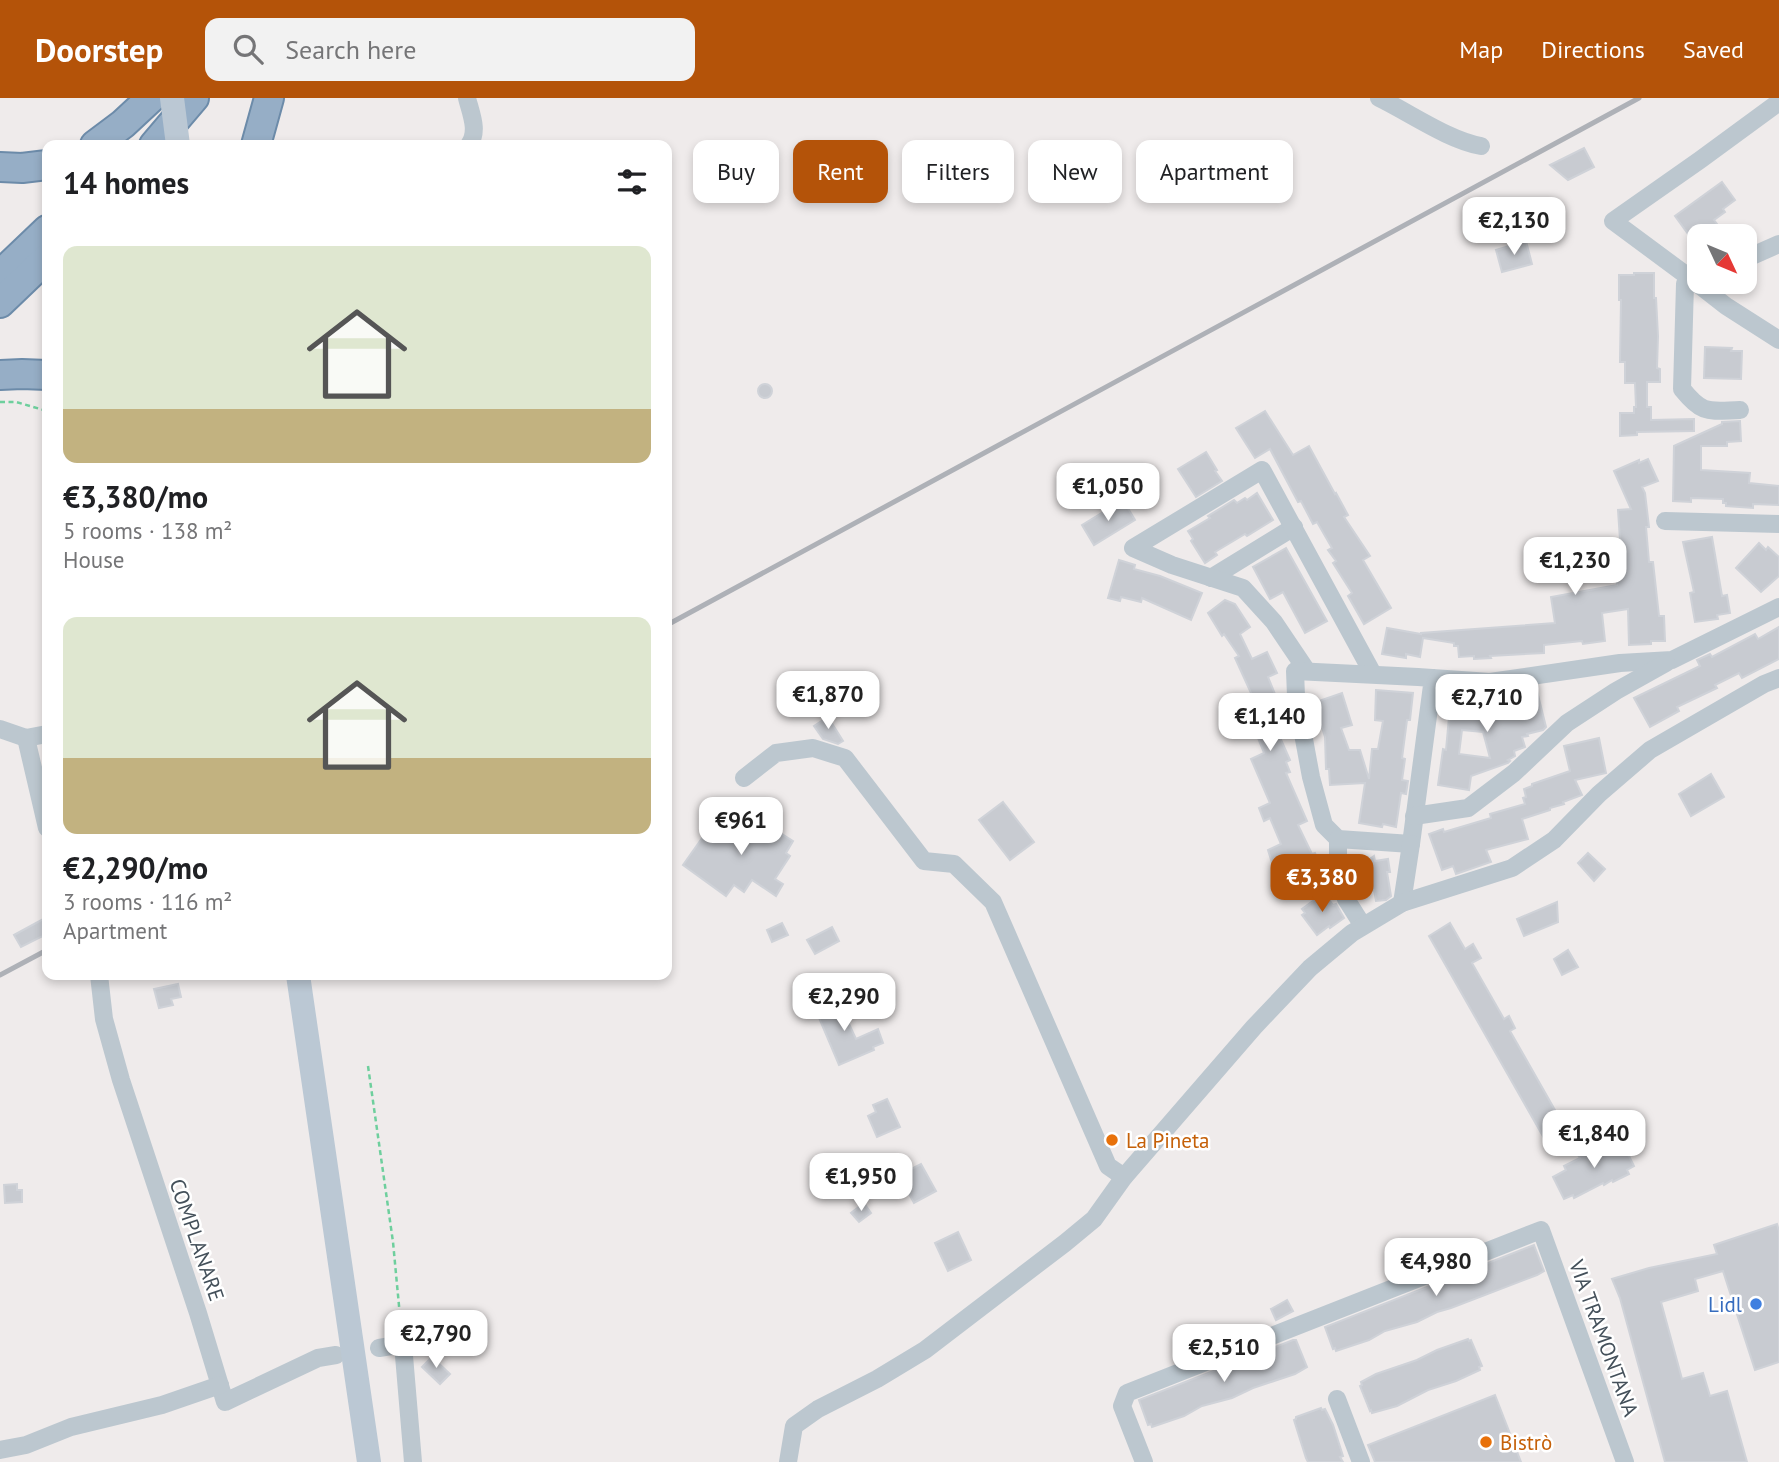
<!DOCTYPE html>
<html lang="en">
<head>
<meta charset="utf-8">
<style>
	body { margin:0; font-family:"PT Sans",sans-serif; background:#f2f2f2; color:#202124; height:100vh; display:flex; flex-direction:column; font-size:26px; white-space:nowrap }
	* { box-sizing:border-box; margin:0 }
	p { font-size:23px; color:#757577 }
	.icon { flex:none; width:38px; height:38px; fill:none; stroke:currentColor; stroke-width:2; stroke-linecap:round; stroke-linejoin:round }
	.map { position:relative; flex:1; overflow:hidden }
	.drawer { position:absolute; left:42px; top:42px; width:630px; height:840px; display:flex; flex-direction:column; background:#fff; border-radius:14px; box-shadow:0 4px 10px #0003 }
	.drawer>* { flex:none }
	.banner { position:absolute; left:693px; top:42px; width:665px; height:63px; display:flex; gap:14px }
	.needle { width:46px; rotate:134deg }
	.controls { position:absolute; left:1687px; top:126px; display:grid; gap:14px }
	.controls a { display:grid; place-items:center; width:70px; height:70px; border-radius:14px; background:#fff; box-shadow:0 4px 10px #0003; font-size:35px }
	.price { position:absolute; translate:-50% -60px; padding:0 16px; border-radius:14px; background:#fff; color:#222; font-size:23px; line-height:46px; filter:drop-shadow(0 2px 4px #0008) }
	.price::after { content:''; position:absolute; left:50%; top:42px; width:21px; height:16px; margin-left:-10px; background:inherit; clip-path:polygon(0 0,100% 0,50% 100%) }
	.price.on { background:#b45309; color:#fff }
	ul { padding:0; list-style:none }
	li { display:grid; align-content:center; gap:14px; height:371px; padding:0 21px }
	li span { display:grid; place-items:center; height:217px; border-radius:14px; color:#555 }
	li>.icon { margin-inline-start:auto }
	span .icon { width:126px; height:126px; fill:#fffc; stroke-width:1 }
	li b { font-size:30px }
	h2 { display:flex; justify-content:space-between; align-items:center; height:84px; padding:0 21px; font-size:30px }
	.tag { padding:0 24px; border-radius:14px; background:#fff; box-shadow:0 4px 10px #0003; font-size:24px; line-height:63px }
	.tag.on { background:#b45309; color:#fff }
	header { display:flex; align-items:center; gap:42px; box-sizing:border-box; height:98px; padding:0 35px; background:#b45309; color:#fff }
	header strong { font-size:33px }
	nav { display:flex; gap:38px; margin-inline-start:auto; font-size:24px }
	.search { width:490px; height:63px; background:#f2f2f2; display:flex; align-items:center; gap:18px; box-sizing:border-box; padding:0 24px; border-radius:14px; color:#757577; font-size:26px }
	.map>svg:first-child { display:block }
	.building { fill:#c8cbd1; stroke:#cfd2d8; stroke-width:2; fill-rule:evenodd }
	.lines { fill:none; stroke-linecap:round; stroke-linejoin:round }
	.trunk-casing { stroke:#6c8ba9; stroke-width:32 }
	.path { stroke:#6ecf9d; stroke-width:2.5; stroke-dasharray:5 3.5; stroke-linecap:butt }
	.minor { stroke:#bcc7cf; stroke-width:18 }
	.secondary { stroke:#bbc8d4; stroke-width:24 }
	.trunk { stroke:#96aec6; stroke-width:28 }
	.rail { stroke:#aeb1b7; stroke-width:5 }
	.secondary-bridge { stroke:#bbc8d4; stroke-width:24 }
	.food-dot { fill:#e8710a; stroke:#fff; stroke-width:2.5 }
	.shop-dot { fill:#3f7fe0; stroke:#fff; stroke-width:2.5 }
	.labels { text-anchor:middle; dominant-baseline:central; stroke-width:5; stroke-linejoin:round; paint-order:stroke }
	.food-label { font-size:21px; fill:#c56008; stroke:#fff; text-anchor:start }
	.street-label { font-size:21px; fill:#44505a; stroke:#fff }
	.shop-label { font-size:21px; fill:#366cbe; stroke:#fff; text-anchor:end }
</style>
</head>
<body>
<header>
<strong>Doorstep</strong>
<div class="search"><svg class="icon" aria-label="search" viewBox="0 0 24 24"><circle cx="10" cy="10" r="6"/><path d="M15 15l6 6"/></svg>Search here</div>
<nav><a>Map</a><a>Directions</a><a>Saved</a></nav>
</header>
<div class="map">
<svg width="1779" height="1364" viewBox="0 0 1779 1364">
	<rect width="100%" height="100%" fill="#efebeb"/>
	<g class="building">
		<polygon points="1584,50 1594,69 1568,82 1550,67"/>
		<polygon points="1722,84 1735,102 1723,111 1725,114 1714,122 1717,126 1703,136 1701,133 1691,140 1675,118"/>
		<polygon points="1526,143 1532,166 1502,174 1496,152"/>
		<polygon points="1634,175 1654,175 1654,200 1656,200 1658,238 1657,270 1660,271 1660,284 1647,284 1647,309 1651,309 1651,322 1694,321 1694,333 1637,334 1637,337 1620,338 1620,315 1634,315 1634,309 1636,309 1635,285 1625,285 1625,264 1620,264 1621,202 1619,202 1619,177 1634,177"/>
		<polygon points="1705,249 1732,250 1731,253 1742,253 1741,281 1704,280"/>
		<circle cx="765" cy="293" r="7"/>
		<polygon points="1265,313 1293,357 1309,348 1335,396 1336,395 1348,417 1344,419 1370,458 1363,462 1391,510 1364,526 1348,498 1352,495 1333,465 1336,463 1328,452 1332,450 1317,424 1313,426 1301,403 1298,404 1270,351 1255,360 1236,330"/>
		<polygon points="1740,323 1741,343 1727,344 1727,348 1701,348 1701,372 1750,375 1749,385 1779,388 1779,407 1753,406 1753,410 1726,408 1726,405 1723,405 1723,401 1691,400 1691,404 1673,403 1674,348 1722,326 1722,324"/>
		<polygon points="1206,354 1217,372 1215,373 1222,383 1196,399 1178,371"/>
		<polygon points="1648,361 1658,383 1642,389 1645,395 1649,429 1646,429 1649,464 1653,464 1659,518 1664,518 1665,543 1651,543 1651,546 1629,547 1628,511 1602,515 1605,543 1583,546 1582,543 1544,547 1544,555 1490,558 1491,560 1474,561 1474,558 1459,559 1458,548 1454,548 1454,545 1423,540 1420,559 1406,556 1406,560 1382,556 1387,530 1421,536 1421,535 1555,525 1551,499 1617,487 1612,442 1620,442 1618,412 1631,411 1614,373 1639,362 1639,365"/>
		<polygon points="1257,395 1273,422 1247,438 1245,436 1215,454 1217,457 1205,465 1191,443 1193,441 1188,433 1210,420 1208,418 1234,402 1237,405 1245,400 1247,402"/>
		<polygon points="1123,402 1135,422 1094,447 1082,427"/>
		<polygon points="1712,439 1722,498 1727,497 1730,515 1717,517 1718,521 1695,524 1690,495 1694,494 1683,444"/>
		<polygon points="1759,445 1766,452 1768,449 1779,459 1779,478 1761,494 1736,470"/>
		<polygon points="1286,450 1327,523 1305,535 1283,494 1270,501 1253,469"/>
		<polygon points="1119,462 1135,467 1134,471 1160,478 1202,495 1191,522 1142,500 1141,504 1121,499 1120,503 1108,500"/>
		<polygon points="1225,502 1235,506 1250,529 1240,536 1252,561 1267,554 1277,575 1268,579 1286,623 1275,628 1290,662 1286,664 1290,674 1286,675 1307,723 1298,727 1312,756 1315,755 1323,773 1292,788 1285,773 1277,776 1272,765 1268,752 1281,746 1270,720 1264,723 1259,710 1270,705 1251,661 1264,655 1246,610 1256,606 1235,560 1239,558 1224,536 1222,538 1208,515"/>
		<polygon points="1779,529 1779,561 1742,580 1739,575 1715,587 1717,590 1677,609 1679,613 1650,629 1634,600 1700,568 1697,562 1710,556 1712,559 1755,536 1758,541"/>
		<path d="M1536 589 1546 629 1543 632 1527 636 1528 638 1522 639 1525 649 1514 653 1515 658 1508 662 1510 663 1508 665 1471 678 1469 692 1438 687 1443 651 1446 652 1451 597 1489 601 1523 591ZM1462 632 1483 634 1490 660 1459 656Z"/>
		<polygon points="1376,592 1413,595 1410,622 1407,622 1402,660 1405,661 1402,682 1408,683 1406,696 1401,695 1396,729 1383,726 1382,729 1359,725 1365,685 1330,687 1329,671 1326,671 1325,639 1319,620 1315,621 1310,606 1342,595 1352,627 1341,630 1349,652 1360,652 1369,681 1372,651 1378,651 1383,623 1375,622"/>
		<polygon points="828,619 843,643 838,646 823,641 814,628"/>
		<polygon points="1599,640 1606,675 1575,682 1582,697 1563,704 1564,706 1550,710 1550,712 1522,721 1528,741 1486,752 1491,764 1456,776 1453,768 1442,772 1429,736 1443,731 1444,734 1491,720 1490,716 1525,706 1523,700 1526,699 1524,691 1532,688 1532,686 1570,673 1564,648"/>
		<polygon points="1711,676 1724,699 1691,718 1679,696"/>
		<polygon points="1003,704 1034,744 1010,762 979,722"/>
		<polygon points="747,714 793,743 786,755 790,758 775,781 783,786 776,798 752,782 744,794 734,787 726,798 683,767 707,733 721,729 732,737"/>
		<polygon points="1588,755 1605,771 1594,783 1578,765"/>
		<polygon points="1374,758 1375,763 1388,761 1390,774 1387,774 1391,798 1386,802 1376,803 1374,792 1357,795 1353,773"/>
		<polygon points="1324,795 1333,807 1336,806 1344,820 1330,830 1329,828 1317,837 1302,817 1305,815 1302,811"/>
		<polygon points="1557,804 1558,824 1524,838 1517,821"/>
		<polygon points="47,819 47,836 21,849 14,837"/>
		<polygon points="782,825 788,837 772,844 767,832"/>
		<polygon points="1450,825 1465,851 1473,846 1481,860 1472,865 1504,921 1509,918 1515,930 1510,933 1564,1028 1544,1040 1429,838"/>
		<polygon points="832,829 839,843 815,856 807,842"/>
		<polygon points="1568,852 1578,869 1562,877 1554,861"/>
		<polygon points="178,886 181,899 171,901 173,907 159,910 154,891"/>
		<polygon points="836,898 856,941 878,931 883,945 873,949 874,952 839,967 814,908"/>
		<polygon points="887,1001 900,1029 877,1039 868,1018 876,1014 873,1007"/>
		<polygon points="1622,1044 1634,1068 1627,1072 1629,1076 1613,1084 1612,1082 1604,1087 1603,1085 1574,1100 1573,1097 1564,1101 1553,1079 1566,1072 1564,1068 1580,1060 1578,1057 1590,1050 1591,1053 1606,1045 1609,1051"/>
		<polygon points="921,1066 936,1093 914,1105 903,1085 911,1081 907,1073"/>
		<polygon points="17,1086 17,1092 22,1092 22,1104 5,1105 4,1087"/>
		<polygon points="864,1105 871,1115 859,1124 851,1115"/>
		<polygon points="1777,1126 1779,1133 1779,1264 1755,1272 1723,1173 1695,1181 1698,1193 1661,1204 1682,1281 1703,1275 1710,1298 1727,1293 1747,1364 1665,1364 1620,1200 1612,1181 1649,1170 1717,1156 1714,1147"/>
		<polygon points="958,1134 971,1162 948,1173 935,1145"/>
		<polygon points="1534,1147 1544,1173 1537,1177 1451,1210 1437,1214 1417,1224 1385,1233 1369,1242 1336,1253 1335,1250 1333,1251 1325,1229"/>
		<polygon points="1287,1202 1293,1213 1276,1222 1271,1211"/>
		<polygon points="1468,1241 1469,1243 1471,1242 1482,1268 1479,1269 1480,1272 1456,1283 1428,1292 1397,1308 1372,1315 1371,1312 1370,1313 1360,1288 1362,1287 1361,1284 1376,1276 1417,1262 1437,1252"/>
		<polygon points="1293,1242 1296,1242 1307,1269 1295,1276 1253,1290 1232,1300 1202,1308 1184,1318 1152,1329 1151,1326 1148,1327 1139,1302"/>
		<polygon points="432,1259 450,1276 440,1286 422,1269"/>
		<polygon points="1495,1297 1521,1364 1375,1364 1368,1347"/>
		<polygon points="1321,1310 1322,1312 1325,1311 1333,1327 1343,1358 1340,1359 1343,1364 1308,1364 1306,1360 1294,1322 1296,1321 1296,1319"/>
	</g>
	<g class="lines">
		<g class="trunk-casing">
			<g id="trunk">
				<polyline points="95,47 123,26 151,0"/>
				<polyline points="154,47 194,0"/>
				<polyline points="256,47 269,0"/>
				<polyline points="0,69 22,70 47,67"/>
				<polyline points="0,177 47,132"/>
				<polyline points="0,205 47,160"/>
				<polyline points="0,277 22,276 47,277"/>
			</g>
		</g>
		<g class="path">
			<polyline points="0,304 16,304 47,313"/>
			<polyline points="368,968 393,1144 401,1229"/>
		</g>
		<g class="minor">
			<path d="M467 0C471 16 479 33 469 47"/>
			<path d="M1379 0C1410 15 1448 42 1481 48"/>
			<polyline points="1779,4 1700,62 1613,123 1694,183 1726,208 1779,242"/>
			<polyline points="1745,161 1779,146"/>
			<path d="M1699 180 1685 186 1682 291C1703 317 1708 313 1740 312"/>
			<polyline points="1665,423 1779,426"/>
			<polyline points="1211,480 1294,429"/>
			<polyline points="1307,573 1274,524 1243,490 1172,467 1133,450 1262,372 1373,576"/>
			<polyline points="1433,580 1411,746 1338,741 1324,727 1311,679 1296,598 1295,573 1418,579 1490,584 1620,565 1672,562 1779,509"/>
			<polyline points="0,631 26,640 47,636"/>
			<polyline points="26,640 47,730"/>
			<polyline points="744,680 776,655 813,650 845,660 924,763 954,766 993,804 1108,1068 1124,1079"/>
			<polyline points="1414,718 1468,710 1514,675 1567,625 1616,593 1666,565"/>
			<polyline points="1338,741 1338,778 1346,801 1363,828"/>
			<polyline points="1402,805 1411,746"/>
			<polyline points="99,877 104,921 121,982 198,1215 225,1304 318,1260 336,1257"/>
			<polyline points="379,1250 403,1246 413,1364"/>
			<polyline points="1337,1301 1361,1364"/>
			<polyline points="0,1352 26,1347 71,1329 162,1307 220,1287"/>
			<polyline points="788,1364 794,1328 818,1311 877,1281 925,1252 1065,1145 1094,1121 1124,1079 1254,929 1310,870 1352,835 1402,805 1512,770 1554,742 1599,696 1650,652 1764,586 1779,580"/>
			<polyline points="1144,1364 1122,1308 1127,1295 1541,1132 1625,1364"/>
		</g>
		<polyline class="secondary" points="298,877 369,1364"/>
		<use href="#trunk" class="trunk"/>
		<g class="rail">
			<polyline points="667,527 1639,0"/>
			<polyline points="0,877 47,852"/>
		</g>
		<polyline class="secondary-bridge" points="172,0 178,47"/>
	</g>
	<g class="food-dot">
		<circle cx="1112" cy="1042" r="7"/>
		<circle cx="1486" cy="1344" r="7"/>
	</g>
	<circle class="shop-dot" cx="1756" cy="1206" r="7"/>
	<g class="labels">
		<g class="food-label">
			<text x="1126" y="1042">La Pineta</text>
			<text x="1500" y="1344">Bistrò</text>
		</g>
		<g class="street-label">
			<text transform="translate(197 1142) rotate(71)">COMPLANARE</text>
			<text transform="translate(1604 1240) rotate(70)">VIA TRAMONTANA</text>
		</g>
		<g class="shop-label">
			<text x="1742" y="1206">Lidl</text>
		</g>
	</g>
</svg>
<div class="controls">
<a><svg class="needle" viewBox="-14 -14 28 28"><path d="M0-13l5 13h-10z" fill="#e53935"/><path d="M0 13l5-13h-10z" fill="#757577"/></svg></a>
</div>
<b class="price" style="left:1514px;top:159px">€2,130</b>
<b class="price" style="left:1108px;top:425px">€1,050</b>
<b class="price" style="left:1575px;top:499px">€1,230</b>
<b class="price" style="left:828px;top:633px">€1,870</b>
<b class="price" style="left:1487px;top:636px">€2,710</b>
<b class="price" style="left:1270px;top:655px">€1,140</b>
<b class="price" style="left:741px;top:759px">€961</b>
<b class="price on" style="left:1322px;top:816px">€3,380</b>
<b class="price" style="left:844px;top:935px">€2,290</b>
<b class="price" style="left:1594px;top:1072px">€1,840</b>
<b class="price" style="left:861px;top:1115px">€1,950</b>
<b class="price" style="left:1436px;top:1200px">€4,980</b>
<b class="price" style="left:436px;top:1272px">€2,790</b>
<b class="price" style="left:1224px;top:1286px">€2,510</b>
<div class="banner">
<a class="tag">Buy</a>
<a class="tag on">Rent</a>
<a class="tag">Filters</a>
<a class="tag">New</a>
<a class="tag">Apartment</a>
</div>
<section class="drawer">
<h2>14 homes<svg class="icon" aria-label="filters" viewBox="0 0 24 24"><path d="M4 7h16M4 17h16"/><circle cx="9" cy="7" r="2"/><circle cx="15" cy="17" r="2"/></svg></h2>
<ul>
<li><span style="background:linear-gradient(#dfe7d0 75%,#c2b280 0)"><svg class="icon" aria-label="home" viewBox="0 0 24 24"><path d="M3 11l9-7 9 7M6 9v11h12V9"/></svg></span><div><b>€3,380/mo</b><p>5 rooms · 138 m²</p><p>House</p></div></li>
<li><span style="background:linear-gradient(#dfe7d0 65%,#c2b280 0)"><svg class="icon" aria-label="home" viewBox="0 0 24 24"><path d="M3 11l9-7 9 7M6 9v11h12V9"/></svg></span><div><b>€2,290/mo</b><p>3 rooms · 116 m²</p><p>Apartment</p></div></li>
</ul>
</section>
</div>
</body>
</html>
